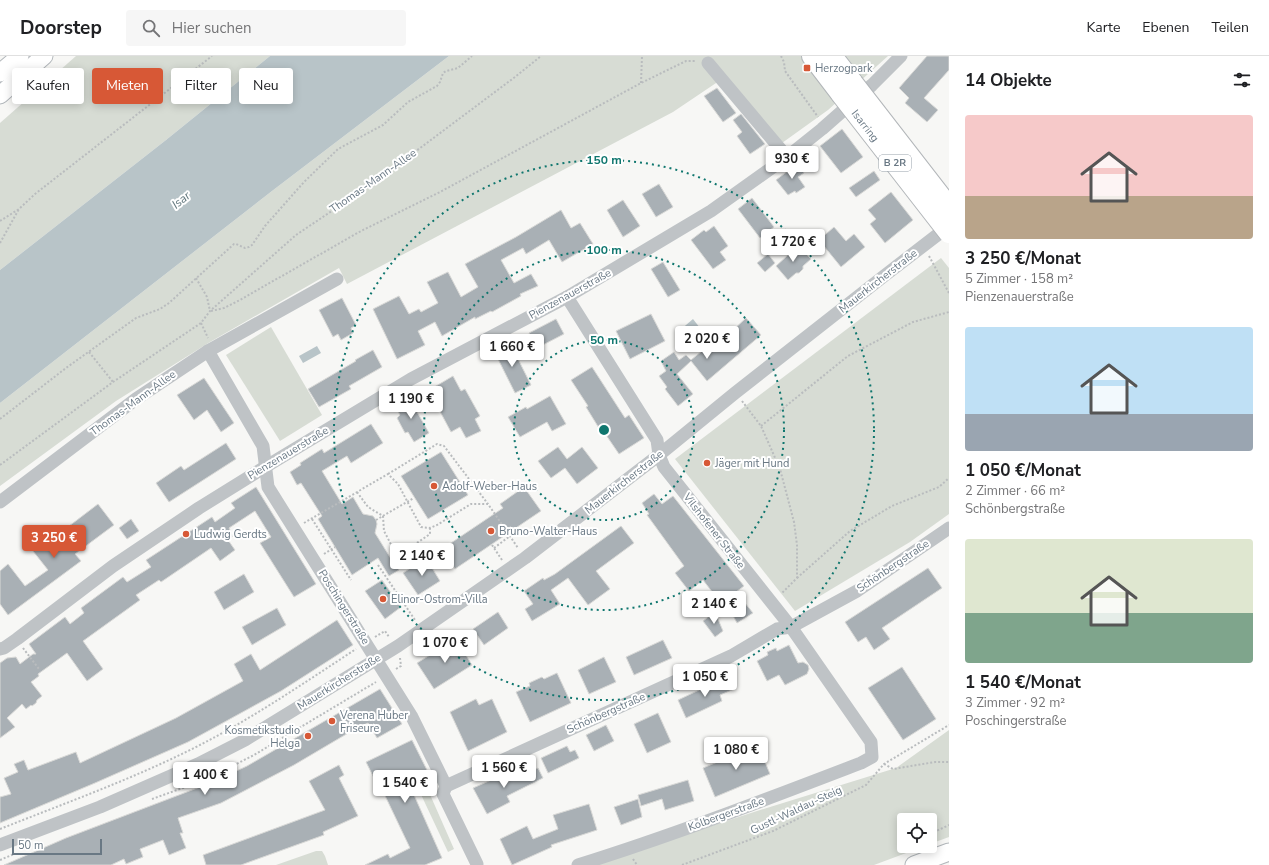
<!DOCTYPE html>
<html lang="de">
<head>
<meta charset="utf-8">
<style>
	body { margin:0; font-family:"Nunito Sans",sans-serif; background:#f6f6f6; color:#202124; height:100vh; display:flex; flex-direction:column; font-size:15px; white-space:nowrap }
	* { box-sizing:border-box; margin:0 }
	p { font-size:13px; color:#757577 }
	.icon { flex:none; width:22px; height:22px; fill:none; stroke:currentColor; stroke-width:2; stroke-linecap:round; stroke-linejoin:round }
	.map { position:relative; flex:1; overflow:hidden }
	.panel { display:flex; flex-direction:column; background:#fff; width:320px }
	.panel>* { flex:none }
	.banner { position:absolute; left:12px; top:12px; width:380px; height:36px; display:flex; gap:8px }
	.fabs { position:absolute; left:897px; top:757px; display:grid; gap:8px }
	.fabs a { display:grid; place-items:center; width:40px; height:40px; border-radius:4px; background:#fff; box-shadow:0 2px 10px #0003; font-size:20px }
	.scale { position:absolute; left:12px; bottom:10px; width:90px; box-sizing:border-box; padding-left:4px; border:2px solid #697884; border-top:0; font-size:11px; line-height:14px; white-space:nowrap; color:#697884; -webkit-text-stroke:3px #fff; paint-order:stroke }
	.price { position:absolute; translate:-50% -34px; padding:0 9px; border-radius:4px; background:#fff; color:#222; font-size:13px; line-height:26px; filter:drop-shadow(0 1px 2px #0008) }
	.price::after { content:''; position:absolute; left:50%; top:24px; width:12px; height:9px; margin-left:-6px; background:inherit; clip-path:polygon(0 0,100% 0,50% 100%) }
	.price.current { background:#d75836; color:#fff }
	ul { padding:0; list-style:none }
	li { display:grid; align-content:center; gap:8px; height:212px; padding:0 16px }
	li span { display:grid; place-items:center; height:124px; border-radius:4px; color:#555 }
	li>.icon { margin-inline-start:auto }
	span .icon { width:72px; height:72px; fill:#fffc; stroke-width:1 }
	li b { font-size:17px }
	h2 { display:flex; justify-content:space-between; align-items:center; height:48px; padding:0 16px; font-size:17px }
	.chip { padding:0 14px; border-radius:4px; background:#fff; box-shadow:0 2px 10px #0003; font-size:14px; line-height:36px }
	.chip.current { background:#d75836; color:#fff }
	header { display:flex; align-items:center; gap:24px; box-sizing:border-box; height:56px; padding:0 20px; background:#fff; border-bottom:1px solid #e0e0e0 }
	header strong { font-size:19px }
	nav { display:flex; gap:22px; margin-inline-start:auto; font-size:14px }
	.search { width:280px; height:36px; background:#f6f6f6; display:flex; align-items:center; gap:10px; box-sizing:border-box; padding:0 14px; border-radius:4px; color:#757577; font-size:15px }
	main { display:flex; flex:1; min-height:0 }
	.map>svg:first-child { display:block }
	.green { fill:#d7dcd4 }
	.water { fill:#b8c4c8 }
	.building { fill:#a9b0b5; stroke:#d9d9d7 }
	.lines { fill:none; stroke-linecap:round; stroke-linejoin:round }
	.major-casing { stroke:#b2b7bb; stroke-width:19 }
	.highway-casing { stroke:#b2b6b9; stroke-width:22 }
	.path { stroke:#b9bcbe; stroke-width:2; stroke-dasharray:2 2; stroke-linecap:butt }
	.minor { stroke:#bfc3c6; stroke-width:13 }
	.major { stroke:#fff; stroke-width:17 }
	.highway { stroke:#fff; stroke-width:20 }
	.highway-bridge-casing { stroke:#b2b6b9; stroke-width:22; stroke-linecap:butt }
	.highway-bridge { stroke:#fff; stroke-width:20 }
	.ring { fill:none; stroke:#0f766e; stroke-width:2; stroke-dasharray:2 4 }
	.poi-dot { fill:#d75836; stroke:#fff; stroke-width:1.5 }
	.labels { text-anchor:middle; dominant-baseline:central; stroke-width:4; stroke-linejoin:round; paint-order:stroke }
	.shield { fill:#fff; stroke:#96a0a9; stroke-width:1 }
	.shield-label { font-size:10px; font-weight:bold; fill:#697884 }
	.poi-label { font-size:11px; fill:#697884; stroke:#fff; text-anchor:start }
	.street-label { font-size:11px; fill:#697884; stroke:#fff }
	.water-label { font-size:12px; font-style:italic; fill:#64797f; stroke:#fff }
	.centre { fill:#0f766e; stroke:#fff; stroke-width:2 }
	.ring-label { font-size:12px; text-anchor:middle; font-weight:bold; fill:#0f766e; stroke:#fff; stroke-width:4; stroke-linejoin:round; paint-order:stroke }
</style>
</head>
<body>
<header>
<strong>Doorstep</strong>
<div class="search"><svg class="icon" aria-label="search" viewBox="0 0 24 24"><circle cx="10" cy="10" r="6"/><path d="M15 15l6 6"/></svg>Hier suchen</div>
<nav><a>Karte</a><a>Ebenen</a><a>Teilen</a></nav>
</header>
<main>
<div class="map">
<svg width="949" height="809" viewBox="0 0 949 809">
	<rect width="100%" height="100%" fill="#f7f7f5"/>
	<g class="green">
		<polygon points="76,0 270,0 166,84 0,214 0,67"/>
		<polygon points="449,0 888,0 828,54 782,87 725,21 673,56 347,228 339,212 210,286 116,345 0,430 0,347 272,135"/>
		<polygon points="941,202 949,212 949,458 910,486 795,555 675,403"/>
		<polygon points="271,271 322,359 280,385 226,299"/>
		<polygon points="949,674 949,781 930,788 930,764 904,764 904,790 925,790 874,809 592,809 757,755 896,712"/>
		<polygon points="431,724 428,734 454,793 448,796 417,730"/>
		<polygon points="316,795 322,795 325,800 328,809 276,809"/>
	</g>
	<g class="water">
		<polygon points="270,0 449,0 272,135 0,347 0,214 166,84"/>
		<polygon points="693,263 700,272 686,283 679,275"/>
		<polygon points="317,290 321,297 303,307 299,300"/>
	</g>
	<g class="building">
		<polygon points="927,0 949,0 949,14 924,42 938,54 927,66 905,47 909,42 899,32"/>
		<polygon points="717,32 736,57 723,66 704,40"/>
		<polygon points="741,58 765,88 750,98 737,80 742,76 733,64"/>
		<polygon points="842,73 863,101 841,117 820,90"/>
		<polygon points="797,108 804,117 798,121 805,131 796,137 795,135 788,139 776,124"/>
		<polygon points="874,115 880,124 856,141 849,132"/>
		<polygon points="659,128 673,151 656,161 642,138"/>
		<polygon points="891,136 913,164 885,187 870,168 876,163 868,154"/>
		<polygon points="752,142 774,171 760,182 738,153"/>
		<polygon points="623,144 640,170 623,181 607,154"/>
		<polygon points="561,154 571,172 580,167 593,188 562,206 549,184 526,198 523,192 501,204 514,227 531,218 538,230 520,238 521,240 492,256 491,255 475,263 475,261 442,280 435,266 418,275 425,289 397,303 373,253 399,240 409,258 419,253 421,256 438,247 427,226 448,216 461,241 478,231 465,208 516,181"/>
		<polygon points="714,170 728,190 720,196 726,204 713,213 691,184 704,174 706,176"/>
		<polygon points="834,171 846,185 854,178 865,191 841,211 819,184"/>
		<polygon points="798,190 811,203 803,210 803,213 799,217 796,217 788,224 776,210"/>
		<polygon points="768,198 775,207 765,216 757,207"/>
		<polygon points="663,206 680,234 668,241 651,213"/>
		<polygon points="342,242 356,269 351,272 353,277 341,284 338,278 333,281 319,254"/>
		<polygon points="651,258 665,285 630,303 616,275"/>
		<polygon points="746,262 761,279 707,325 691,305 677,318 693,338 678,350 665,333 667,331 659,320 666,315 661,305 674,296 679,304 686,299 691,304 713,286 716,290"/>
		<polygon points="556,263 564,278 537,292 529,277"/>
		<polygon points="510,287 531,329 515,337 494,295"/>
		<polygon points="373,294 382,311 349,330 351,333 319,351 308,333 356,305 355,304"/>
		<polygon points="592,311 625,362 629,359 644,382 619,398 604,376 602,377 586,351 588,350 571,324"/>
		<polygon points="453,320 461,335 465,333 480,360 475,363 481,375 466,382 460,371 451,376 436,348 438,347 431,333"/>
		<polygon points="204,322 234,367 221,376 207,354 194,364 177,339"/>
		<polygon points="550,340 566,368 552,375 547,366 520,381 508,361 526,351 527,353"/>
		<polygon points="409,342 429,377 414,386 408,376 405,377 397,362 400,359 395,350"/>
		<polygon points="371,368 383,387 351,407 347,400 322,415 342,448 353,441 363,458 373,460 376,464 377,468 375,477 393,506 394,505 399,514 389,520 378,502 352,519 318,463 322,460 301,427 297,429 290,416 301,409 300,407 322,393 324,397"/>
		<polygon points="226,387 236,403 169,446 156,427 181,410 184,414"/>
		<polygon points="558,391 567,403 582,391 598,412 577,428 565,412 551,422 538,405"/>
		<polygon points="441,396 468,439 428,463 401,420"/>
		<polygon points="256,431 316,528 294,541 260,487 271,481 255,455 229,472 233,480 228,484 235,494 220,505 211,492 161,526 159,524 136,539 140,544 83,585 103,613 87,625 67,597 38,618 39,620 31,626 42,640 37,644 36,647 32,650 31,649 26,653 22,648 7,662 15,671 0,682 0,607 7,602 16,601 20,608 33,598 36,598 29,588 65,561 70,568 84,557 81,552 123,521 127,526 151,511 146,504 212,461 215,466 235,452 231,447"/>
		<polygon points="524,431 541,455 455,513 442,493 503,452 500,448"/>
		<polygon points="654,438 662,448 673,440 744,530 736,536 753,557 737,567 724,543 720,546 703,524 689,535 675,517 684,510 647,459 649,458 642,447"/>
		<polygon points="98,448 114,469 75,498 81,505 8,559 0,548 0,515 8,508 25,530 48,514 33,495 59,476 60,477"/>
		<polygon points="131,463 139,475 127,483 119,472"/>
		<polygon points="621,470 634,487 596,515 610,533 588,549 568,522 551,534 560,548 532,565 525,553 533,548 524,535 543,522 544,524 555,518"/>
		<polygon points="426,502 440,525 418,539 403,517"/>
		<polygon points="928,512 942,532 882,572 890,583 874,594 866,581 858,586 845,566"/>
		<polygon points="244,518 254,536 224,554 214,536"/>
		<polygon points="382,524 401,551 385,563 365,535"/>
		<polygon points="277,552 286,569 252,589 242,571"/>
		<polygon points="498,556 508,572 484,589 473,573"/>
		<polygon points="715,556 723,575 715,581 703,565"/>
		<polygon points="337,564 353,589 281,635 188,686 95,727 0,767 0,741 11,738 4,722 18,716 14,708 24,704 28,714 76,696 80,707 176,662 243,625 234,608 251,598 260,614"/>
		<polygon points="456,583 472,609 434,633 417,607"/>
		<polygon points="663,584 672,602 634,619 626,601"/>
		<polygon points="789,589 798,607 803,606 808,609 809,613 807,618 785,629 779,619 767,625 757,605 768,599 767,596 776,592 777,595"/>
		<polygon points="604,601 616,626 589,638 578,614"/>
		<polygon points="902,611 936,663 903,684 868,632"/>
		<polygon points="557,617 571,647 530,666 516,636 530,630 529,627 542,621 544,623"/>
		<polygon points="729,622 734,633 720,639 722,645 686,662 678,644 714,627 715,629"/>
		<polygon points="380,633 402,668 377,682 368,667 355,673 294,709 221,747 178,762 183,777 180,777 186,792 169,799 163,784 140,793 143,801 126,808 124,803 111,809 4,809 66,782 213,726 247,710"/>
		<polygon points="476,643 479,649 492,643 507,676 468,695 450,656"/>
		<polygon points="658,657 671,686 647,697 634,668"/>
		<polygon points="606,669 614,685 594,695 586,679"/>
		<polygon points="412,684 430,720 410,730 442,802 425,809 365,809 388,798 390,802 410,792 379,727 377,728 366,706"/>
		<polygon points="758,689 770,718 715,741 703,712"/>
		<polygon points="567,690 570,696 575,694 579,702 548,717 541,702"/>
		<polygon points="339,709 344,719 339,722 358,760 323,776 324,779 241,809 206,809 203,799 325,754 309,725"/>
		<polygon points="538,712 543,722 507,740 510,746 487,758 473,732 514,714 517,722"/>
		<polygon points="688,724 694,745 665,754 662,743 641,750 638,739"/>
		<polygon points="638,743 642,761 621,769 614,751"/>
		<polygon points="589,748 597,774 551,789 552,791 512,809 500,783 527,770 533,783 558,773 553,759"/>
	</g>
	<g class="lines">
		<g class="major-casing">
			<g id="major">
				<polyline points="0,17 20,0"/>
				<polyline points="0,39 44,0"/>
				<polyline points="914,809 949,796"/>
			</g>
		</g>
		<g class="highway-casing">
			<g id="highway">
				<polyline points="812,0 841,38"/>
				<polyline points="832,0 853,27"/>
			</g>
		</g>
		<g class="path">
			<polyline points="781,0 784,6 785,15 818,61"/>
			<polyline points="641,27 642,0"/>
			<polyline points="0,165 19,153 35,138 212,0"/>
			<polyline points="0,187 19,153"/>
			<polyline points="929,200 949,237"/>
			<polyline points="196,222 207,241 210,255"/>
			<polyline points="211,255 224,252 238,245 361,175 440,136 641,27 686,5 696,5"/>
			<polyline points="201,267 208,282"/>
			<polyline points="89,296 113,326"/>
			<polyline points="742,345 761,370 780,413 794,466 797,489 797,522 781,538"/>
			<polyline points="0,363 66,312 136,262 160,253 169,247 234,188 236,188 245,192 249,191 252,189 265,170 304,126 338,93 383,69 408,46 437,30 440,26 443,17 446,15 458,12 472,0"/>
			<polyline points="761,370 848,300 913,266 949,256"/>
			<polyline points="0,409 113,326 201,267 210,255 296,179 372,128 515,21 541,0"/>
			<polyline points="388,418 437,388 444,390 488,448"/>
			<polyline points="357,436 368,451 383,460 384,475 395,496 402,497 430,478 430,472"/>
			<polyline points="312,463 351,524"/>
			<polyline points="376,464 414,442"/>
			<polyline points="304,467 388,418 398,428 421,471 430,472 437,469 471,448 488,448 518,492"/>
			<polyline points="492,489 502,504"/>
			<polyline points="494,492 510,480"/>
			<polyline points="324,498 335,491"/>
			<polyline points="378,509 415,564"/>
			<polyline points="797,522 850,475 892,450 939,431 949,422"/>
			<polyline points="375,581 385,575 389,581"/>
			<polyline points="23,592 39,613"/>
			<polyline points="396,613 401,610 400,602"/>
			<polyline points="884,708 893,713 935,706 949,706"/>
			<polyline points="152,743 205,724 254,699 376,626"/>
			<path d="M0 773C63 748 127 725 188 695 247 666 301 629 356 593"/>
			<polyline points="930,778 949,769"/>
			<polyline points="633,803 637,809"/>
			<polyline points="0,804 14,798"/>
			<polyline points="682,809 773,775 866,729 884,708 949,669"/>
		</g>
		<g class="minor">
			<polyline points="708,7 787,101"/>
			<path d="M567 241 657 384 659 399 664 411 791 571 871 686 872 701 861 707C767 743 674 779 578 809"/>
			<polyline points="208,295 263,390 268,431 412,661 446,730 443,738 477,808"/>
			<polyline points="0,446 136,343 208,295 337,223"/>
			<polyline points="0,593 4,592 17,583 113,510 199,452 265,411 411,323 567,241 711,155 787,101 822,73 872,29 901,0"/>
			<polyline points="446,730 731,600 777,573 791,571 857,535 949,472"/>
			<polyline points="0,789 100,751 198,708 245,684 398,590 525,502 659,399 735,337 884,220 949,170"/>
		</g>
		<use href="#major" class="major"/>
		<use href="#highway" class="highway"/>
		<g class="highway-bridge-casing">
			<g id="highway-bridge">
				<polyline points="853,27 949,151"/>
				<path id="s1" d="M841 38 949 177"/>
			</g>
		</g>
		<use href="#highway-bridge" class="highway-bridge"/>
	</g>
	<g class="ring">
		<circle cx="604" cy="374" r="90"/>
		<circle cx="604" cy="374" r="180"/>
		<circle cx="604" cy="374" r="270"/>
	</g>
	<g class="poi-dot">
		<rect x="803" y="8" width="8" height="8" rx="2"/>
		<circle cx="707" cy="407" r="4"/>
		<circle cx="434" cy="430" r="4"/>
		<circle cx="491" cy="475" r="4"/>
		<circle cx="186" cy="478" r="4"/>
		<circle cx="383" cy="543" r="4"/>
		<circle cx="332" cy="665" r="4"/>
		<circle cx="308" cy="680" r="4"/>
	</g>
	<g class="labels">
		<rect class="shield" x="879" y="99" width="32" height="16" rx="3"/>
		<g class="shield-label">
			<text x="895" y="107">B 2R</text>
		</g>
		<g class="poi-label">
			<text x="815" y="12">Herzogpark</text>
			<text x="715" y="407">Jäger mit Hund</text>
			<text x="442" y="430">Adolf-Weber-Haus</text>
			<text x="499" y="475">Bruno-Walter-Haus</text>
			<text x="194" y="478">Ludwig Gerdts</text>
			<text x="391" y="543">Elinor-Ostrom-Villa</text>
			<text x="340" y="659">Verena Huber<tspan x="340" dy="13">Friseure</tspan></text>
			<text x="300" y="674" text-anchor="end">Kosmetikstudio<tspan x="300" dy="13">Helga</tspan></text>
		</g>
		<g class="street-label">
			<text stroke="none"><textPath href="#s1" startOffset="40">Isarring</textPath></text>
			<text transform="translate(373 125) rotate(-35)">Thomas-Mann-Allee</text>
			<text transform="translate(878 225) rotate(-38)">Mauerkircherstraße</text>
			<text transform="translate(570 238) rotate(-29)">Pienzenauerstraße</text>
			<text transform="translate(133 347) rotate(-36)">Thomas-Mann-Allee</text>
			<text transform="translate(288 397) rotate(-31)">Pienzenauerstraße</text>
			<text transform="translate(624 426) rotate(-38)">Mauerkircherstraße</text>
			<text transform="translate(714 475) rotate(52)">Vilshofener Straße</text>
			<text transform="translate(893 510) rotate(-34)">Schönbergstraße</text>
			<text transform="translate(344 551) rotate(58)">Poschingerstraße</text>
			<text transform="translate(339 626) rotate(-32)">Mauerkircherstraße</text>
			<text transform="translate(606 657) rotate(-24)">Schönbergstraße</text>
			<text transform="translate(796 754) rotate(-25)">Gustl-Waldau-Steig</text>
			<text transform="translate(726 758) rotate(-20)">Kolbergerstraße</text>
		</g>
		<g class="water-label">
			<text transform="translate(181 144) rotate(-39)">Isar</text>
		</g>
	</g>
	<circle cx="604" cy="374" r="6" class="centre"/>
	<g class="ring-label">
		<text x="604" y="108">150 m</text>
		<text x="604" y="198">100 m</text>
		<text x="604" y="288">50 m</text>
	</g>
</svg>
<div class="fabs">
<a><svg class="icon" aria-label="locate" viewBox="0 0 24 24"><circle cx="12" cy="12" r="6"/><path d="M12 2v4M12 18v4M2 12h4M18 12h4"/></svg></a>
</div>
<div class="scale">50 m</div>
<b class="price" style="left:792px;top:124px">930 €</b>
<b class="price" style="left:793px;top:207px">1 720 €</b>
<b class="price" style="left:707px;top:304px">2 020 €</b>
<b class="price" style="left:512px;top:312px">1 660 €</b>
<b class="price" style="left:411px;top:364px">1 190 €</b>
<b class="price current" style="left:54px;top:503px">3 250 €</b>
<b class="price" style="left:422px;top:521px">2 140 €</b>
<b class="price" style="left:714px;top:569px">2 140 €</b>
<b class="price" style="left:445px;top:608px">1 070 €</b>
<b class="price" style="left:705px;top:642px">1 050 €</b>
<b class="price" style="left:736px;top:715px">1 080 €</b>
<b class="price" style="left:504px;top:733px">1 560 €</b>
<b class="price" style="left:205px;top:740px">1 400 €</b>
<b class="price" style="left:405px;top:748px">1 540 €</b>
<div class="banner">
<a class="chip">Kaufen</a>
<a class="chip current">Mieten</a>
<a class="chip">Filter</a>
<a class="chip">Neu</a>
</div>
</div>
<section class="panel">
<h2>14 Objekte<svg class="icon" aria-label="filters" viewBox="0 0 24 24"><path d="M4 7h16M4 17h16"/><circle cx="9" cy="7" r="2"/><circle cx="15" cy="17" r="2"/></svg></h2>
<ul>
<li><span style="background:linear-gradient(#f6c9c9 65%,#b9a48a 0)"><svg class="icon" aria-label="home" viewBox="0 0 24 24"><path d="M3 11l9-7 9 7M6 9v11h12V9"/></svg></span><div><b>3 250 €/Monat</b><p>5 Zimmer · 158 m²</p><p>Pienzenauerstraße</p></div></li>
<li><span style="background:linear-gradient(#bfe0f5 70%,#9aa5b1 0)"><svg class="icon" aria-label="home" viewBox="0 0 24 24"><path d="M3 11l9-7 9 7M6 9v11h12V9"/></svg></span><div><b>1 050 €/Monat</b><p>2 Zimmer · 66 m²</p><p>Schönbergstraße</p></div></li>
<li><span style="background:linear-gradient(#dfe7d0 60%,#7fa58c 0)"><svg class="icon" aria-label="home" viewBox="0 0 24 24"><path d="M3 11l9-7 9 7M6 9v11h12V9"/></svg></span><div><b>1 540 €/Monat</b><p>3 Zimmer · 92 m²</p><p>Poschingerstraße</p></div></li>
</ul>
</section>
</main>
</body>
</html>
